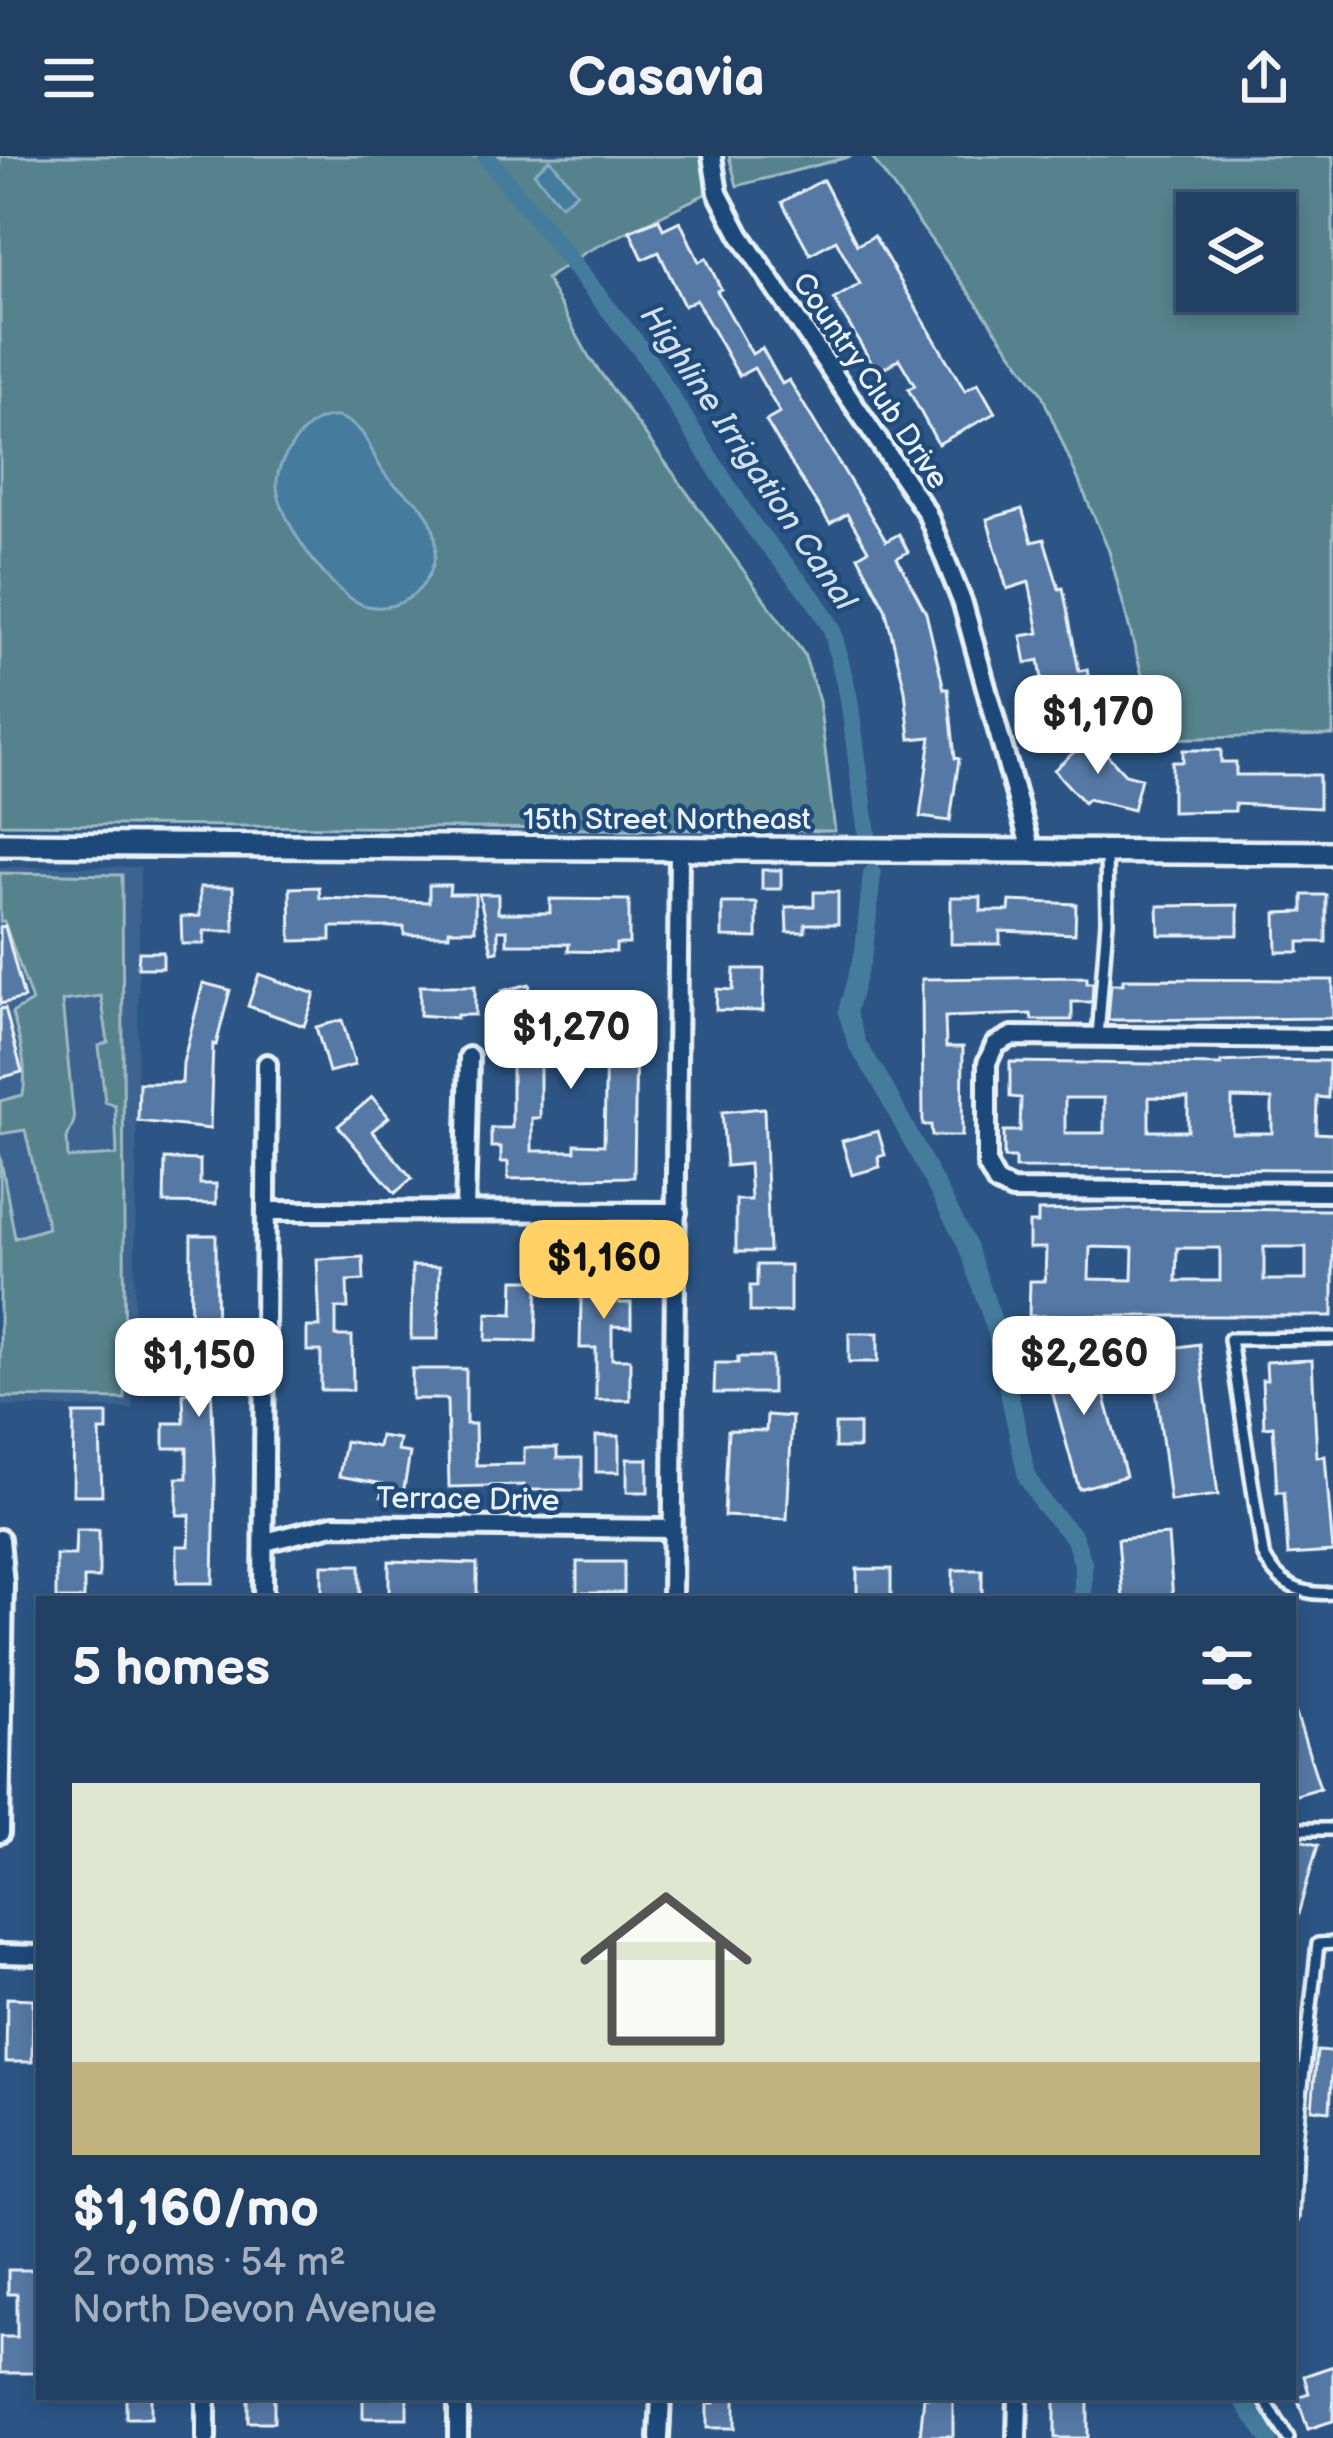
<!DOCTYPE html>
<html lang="en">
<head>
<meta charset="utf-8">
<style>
	body { margin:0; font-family:"Balsamiq Sans",sans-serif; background:#2d4b6d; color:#f1f3f6; height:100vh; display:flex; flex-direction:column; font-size:45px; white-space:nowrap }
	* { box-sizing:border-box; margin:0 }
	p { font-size:39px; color:#a2afbf }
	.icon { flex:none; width:66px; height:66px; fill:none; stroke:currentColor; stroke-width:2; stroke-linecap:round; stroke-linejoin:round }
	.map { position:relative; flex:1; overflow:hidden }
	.side { position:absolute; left:36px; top:1440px; width:1260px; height:804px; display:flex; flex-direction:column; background:#214064; border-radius:0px; box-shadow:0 6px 18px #0003,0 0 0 3px #3e5978 }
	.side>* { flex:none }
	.tools { position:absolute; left:1176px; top:36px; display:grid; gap:24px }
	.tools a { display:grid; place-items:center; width:120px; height:120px; border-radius:0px; background:#214064; box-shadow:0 6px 18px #0003,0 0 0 3px #3e5978; font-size:60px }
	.price { position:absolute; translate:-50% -102px; padding:0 27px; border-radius:24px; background:#fff; color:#222; font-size:39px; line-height:78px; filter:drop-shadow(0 3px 6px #0008) }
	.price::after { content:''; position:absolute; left:50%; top:72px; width:36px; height:27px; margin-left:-18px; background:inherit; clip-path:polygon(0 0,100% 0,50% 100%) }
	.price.active { background:#ffd166; color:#111 }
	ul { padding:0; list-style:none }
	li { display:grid; align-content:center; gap:24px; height:636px; padding:0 36px }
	li span { display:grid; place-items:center; height:372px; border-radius:0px; color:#555 }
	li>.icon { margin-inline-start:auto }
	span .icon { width:216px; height:216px; fill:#fffc; stroke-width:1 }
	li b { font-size:51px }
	h2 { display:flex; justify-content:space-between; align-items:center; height:144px; padding:0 36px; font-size:51px }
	header { display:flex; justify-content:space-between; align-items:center; height:156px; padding:0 36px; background:#214064; font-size:54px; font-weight:700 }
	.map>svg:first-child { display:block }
	.built { fill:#3c6390 }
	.green { fill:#54828c; stroke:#9ebac2; stroke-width:3; fill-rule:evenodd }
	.water { fill:#447c9e; stroke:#86abc2; stroke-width:3 }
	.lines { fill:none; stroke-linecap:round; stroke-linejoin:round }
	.canal { stroke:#447c9e; stroke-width:18 }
	.building { fill:#5578a4; stroke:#e8f1f8; stroke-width:3; fill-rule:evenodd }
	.service-casing { stroke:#e8f1f8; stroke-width:18 }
	.minor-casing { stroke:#e8f1f8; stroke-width:26 }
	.tertiary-casing { stroke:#e8f1f8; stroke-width:30 }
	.service { stroke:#1f4a7a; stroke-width:9 }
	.minor { stroke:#1f4a7a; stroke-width:16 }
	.tertiary { stroke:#1f4a7a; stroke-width:21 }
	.labels { text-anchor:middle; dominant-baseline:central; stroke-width:9; stroke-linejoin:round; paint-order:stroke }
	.street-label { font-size:30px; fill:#e8f1f8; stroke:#1f4a7a }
	.water-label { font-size:33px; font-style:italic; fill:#cfdfea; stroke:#1f4a7a }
</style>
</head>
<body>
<header><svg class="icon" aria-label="menu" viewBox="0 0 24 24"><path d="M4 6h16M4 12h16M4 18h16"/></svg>Casavia<svg class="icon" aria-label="share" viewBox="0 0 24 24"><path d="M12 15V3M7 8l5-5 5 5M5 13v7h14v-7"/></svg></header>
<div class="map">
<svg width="1333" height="2282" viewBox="0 0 1333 2282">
	<rect width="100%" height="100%" fill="#2c5585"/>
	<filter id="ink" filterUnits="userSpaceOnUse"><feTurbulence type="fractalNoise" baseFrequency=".00833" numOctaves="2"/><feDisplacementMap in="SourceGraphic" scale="24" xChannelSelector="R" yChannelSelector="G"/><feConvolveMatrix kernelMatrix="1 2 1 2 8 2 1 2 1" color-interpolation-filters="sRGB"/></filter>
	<g filter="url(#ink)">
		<polygon class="built" points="0,711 140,711 133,1253 0,1250"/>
		<g class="green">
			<polygon points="0,0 705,0 705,38 586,96 546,123 589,201 804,498 819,545 835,675 0,668"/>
			<polygon points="729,0 852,0 737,30"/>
			<path d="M871 0H1333V579L1159 583 1109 395 1041 237ZM1275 57V135H1197V57Z"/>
			<path d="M0 717 122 719 125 1243 0 1241V999L15 1082 48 1072 25 974 0 978V945L23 939C28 911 20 884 12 857L32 845 4 765 0 766ZM101 840 108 886 99 890 105 946 115 949 117 999 68 1002 67 982 74 965 62 845Z"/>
		</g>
		<g class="water">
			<polygon points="550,3 577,36 561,49 534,17"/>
			<path d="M338 261C372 272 368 299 388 322 400 336 419 343 428 360 452 403 418 460 367 450 333 443 278 363 277 330 276 310 288 295 299 280 311 267 320 260 338 261Z"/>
		</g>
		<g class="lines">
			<g class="canal">
				<polyline points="486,0 640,192 752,369 816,446 832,473 849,543 867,678"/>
				<polyline points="872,718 864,795 847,856 858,890 879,922 966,1087 996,1174 1027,1321 1044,1349 1074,1381 1083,1407 1083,1443"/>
				<polyline points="1241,2241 1269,2282"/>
			</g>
		</g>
		<g class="building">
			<polygon points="823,24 857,89 874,80 965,235 978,227 995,257 938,288 908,233 915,230 899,203 877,216 834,143 860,128 836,84 810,98 782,46"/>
			<polygon points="659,63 663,73 680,65 699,106 706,102 721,133 717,135 752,198 762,192 782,228 789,224 886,385 899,378 908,396 897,402 926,457 944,533 948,533 955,602 959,603 950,665 920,661 931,581 910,583 905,534 885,452 858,400 868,394 847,358 830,368 797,317 766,265 780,257 754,212 739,220 696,144 684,150 659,96 643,103 630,75"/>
			<polygon points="1022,353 1032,386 1044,383 1059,433 1063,432 1079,515 1087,513 1090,529 1098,528 1103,556 1074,562 1086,575 1051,581 1039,504 1026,507 1021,480 1039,477 1029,426 1007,433 987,363"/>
			<polygon points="1091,581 1125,618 1141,622 1133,654 1088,643 1084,647 1054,614"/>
			<polygon points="1183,594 1221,594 1221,606 1236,606 1236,619 1319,619 1319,652 1235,648 1235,655 1172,656 1172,606 1183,606"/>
			<rect x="762" y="714" width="19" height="19"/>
			<polygon points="429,729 450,729 449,738 475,738 475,774 449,774 449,779 404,779 404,771 331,771 331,784 291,785 290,732 319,731 320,742 429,746"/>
			<polygon points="200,731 233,731 234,775 204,775 204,788 182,788 181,761 200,760"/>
			<polygon points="814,736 838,736 838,768 805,768 805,776 787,776 786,751 814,750"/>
			<polygon points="479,738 498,738 498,757 550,757 550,743 629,744 629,788 616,788 616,796 568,795 569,788 507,788 507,774 498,774 498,795 492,796"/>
			<polygon points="1303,739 1326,739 1326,786 1299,786 1299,796 1277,796 1276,757 1303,756"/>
			<polygon points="951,741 981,741 981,755 1009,755 1010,745 1076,748 1075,778 1000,775 1000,788 951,788"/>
			<polygon points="722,747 757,747 757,782 722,781"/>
			<polygon points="1238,749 1238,779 1159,779 1158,750"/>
			<polygon points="5,770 24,842 0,848 0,771"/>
			<polygon points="139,796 163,796 163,812 138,812"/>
			<polygon points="734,813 764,813 763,855 716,854 717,833 733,834"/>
			<polygon points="259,818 315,838 304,870 248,850"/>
			<polygon points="1087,821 1087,827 1093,827 1092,846 1072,846 1072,864 1032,864 1031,858 945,861 946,891 963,891 962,980 932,980 931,969 923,969 922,823"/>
			<polygon points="1123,823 1333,824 1333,862 1108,864 1111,828 1123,828"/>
			<polygon points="203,827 230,834 216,889 213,888 210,973 138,965 139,927 182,927 183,907"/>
			<polygon points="529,828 537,861 551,857 558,886 540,890 540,962 532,962 532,995 575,995 575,988 604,989 606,878 592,878 590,839 632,840 632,852 641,856 640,879 636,879 634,1021 508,1023 508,1006 501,1006 501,991 491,991 491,972 512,972 512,907 519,907 502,835"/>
			<polygon points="420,830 475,830 475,859 457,859 457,862 420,859"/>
			<polygon points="5,852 22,916 0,922 0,853"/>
			<polygon points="342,864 355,909 329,916 316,871"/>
			<path d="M1265 904 1329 905 1328 942 1317 941 1316 977 1333 978V1013L1015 1012V1002H1004V975H1020L1021 942 1010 941V906L1221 909V906ZM1149 941 1188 942V975H1149ZM1065 942H1104V977H1065ZM1232 942 1272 943V977H1232Z"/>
			<polygon points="372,941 389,961 372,975 412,1022 395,1037 338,970"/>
			<polygon points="764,952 769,1096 736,1096 736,1044 751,1044 749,1008 726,1010 722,956"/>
			<polygon points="878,975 885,999 878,1001 880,1011 852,1019 842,985"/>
			<polygon points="165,1003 200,1004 200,1028 216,1028 216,1048 164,1047"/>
			<path d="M1126 1053 1333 1054V1160H1029L1030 1125H1045L1046 1092H1029V1067H1038V1055ZM1090 1091 1133 1092 1132 1124 1089 1123ZM1264 1091H1306V1124H1264ZM1177 1092H1220V1125H1176Z"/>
			<polygon points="191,1079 216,1079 217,1226 211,1226 215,1323 213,1427 177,1427 177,1390 189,1390 190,1359 177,1359 177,1322 187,1322 187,1292 164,1292 164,1267 184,1267 183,1237 190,1236"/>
			<polygon points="582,1096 619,1096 619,1147 631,1147 631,1171 612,1170 612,1203 630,1203 630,1244 596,1244 596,1192 580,1192"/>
			<polygon points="363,1101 364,1124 347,1125 348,1152 336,1152 336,1180 352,1180 353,1234 321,1234 321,1195 307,1195 307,1171 320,1171 317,1103"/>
			<polygon points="757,1109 790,1109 790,1156 750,1156 750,1130 757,1130"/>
			<polygon points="412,1110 439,1111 438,1183 411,1183"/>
			<polygon points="514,1124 538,1124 536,1185 486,1184 487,1157 513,1158"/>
			<rect x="849" y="1177" width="29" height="29"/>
			<polygon points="1199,1188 1218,1339 1170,1345 1151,1195"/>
			<polygon points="1080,1189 1088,1219 1098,1216 1126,1320 1079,1333 1042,1199"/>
			<polygon points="738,1201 772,1201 772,1237 714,1237 715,1207 738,1207"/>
			<polygon points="1312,1204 1317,1301 1325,1300 1333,1396 1288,1399 1284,1336 1277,1336 1273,1270 1264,1271 1262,1224 1267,1224 1266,1206"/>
			<polygon points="412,1213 466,1213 466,1268 475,1268 476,1309 524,1308 524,1292 557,1292 557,1302 582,1302 582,1334 524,1334 524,1329 449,1331 447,1243 412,1243"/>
			<polygon points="74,1258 107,1258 107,1275 100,1275 102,1339 73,1339"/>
			<polygon points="767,1259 792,1261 787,1363 724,1360 728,1274 766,1275"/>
			<rect x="835" y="1268" width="24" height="24"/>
			<polygon points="380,1280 399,1283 397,1295 410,1297 402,1344 381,1340 383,1328 339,1320 345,1285 378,1291"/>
			<rect x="596" y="1280" width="23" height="36"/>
			<rect x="627" y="1303" width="21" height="33"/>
			<polygon points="76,1374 99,1374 99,1422 84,1422 84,1443 56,1443 56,1399 75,1399"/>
			<polygon points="1168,1379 1173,1443 1123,1443 1118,1383"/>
			<polygon points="389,1405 477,1408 477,1440 389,1443"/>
			<rect x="577" y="1406" width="47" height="31"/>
			<rect x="322" y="1409" width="38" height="34"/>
			<rect x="857" y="1413" width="34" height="30"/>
			<rect x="953" y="1414" width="29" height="29"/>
			<polygon points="1296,1557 1320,1632 1293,1640 1293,1558"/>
			<polygon points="1293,1682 1318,1689 1297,1762 1293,1761"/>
			<polygon points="7,1842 33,1843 32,1906 6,1906"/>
			<polygon points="1317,1895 1333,1896 1330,1955 1312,1953"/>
			<polygon points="8,2114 39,2114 39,2217 0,2217 0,2181 17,2181 17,2138 8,2138"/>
			<polygon points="1333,2210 1333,2265 1308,2273 1297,2241 1309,2237 1304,2220"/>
			<rect x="126" y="2241" width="25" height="21"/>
			<rect x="248" y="2241" width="26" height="25"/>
			<rect x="363" y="2241" width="44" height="21"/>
			<polygon points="714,2241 735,2241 735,2272 707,2272 707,2247 714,2247"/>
			<polygon points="924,2241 953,2241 953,2280 920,2280"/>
			<rect x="1055" y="2241" width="33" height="41"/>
		</g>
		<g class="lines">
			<g class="service-casing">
				<g id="service">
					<polyline points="1098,881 1107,765 1106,695"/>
					<path d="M1333 1182 1230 1183 1263 1398C1277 1428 1300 1440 1333 1437"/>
					<polyline points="1293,1673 1333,1673"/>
					<polyline points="1293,2061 1296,1984 1318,1788 1333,1787"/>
					<polyline points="1263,2241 1288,2282"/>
				</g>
			</g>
			<g class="minor-casing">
				<g id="minor">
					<polyline points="712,0 718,37 740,79 927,357 963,448 1031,694"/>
					<polyline points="1333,883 1012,880 995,889 987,907 987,1009 997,1027 1012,1034 1333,1036"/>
					<polyline points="268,1055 677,1056"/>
					<polyline points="465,1055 469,901"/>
					<polyline points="0,1383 4,1428 0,1677"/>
					<polyline points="265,1386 333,1369 672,1373"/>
					<polyline points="263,1443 267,908"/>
					<polyline points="672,1443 679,695"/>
					<polyline points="0,1798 39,1799"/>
					<polyline points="206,2282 206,2241"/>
					<polyline points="458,2282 458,2241"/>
					<polyline points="659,2282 661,2241"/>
					<polyline points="1017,2282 1018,2241"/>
				</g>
			</g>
			<g class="tertiary-casing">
				<polyline id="tertiary" points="0,688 1333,697"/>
			</g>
			<use href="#service" class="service"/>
			<use href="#minor" class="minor"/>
			<use href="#tertiary" class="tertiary"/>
		</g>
	</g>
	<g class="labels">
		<g class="street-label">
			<text transform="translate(870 225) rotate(56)">Country Club Drive</text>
			<text x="667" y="664">15th Street Northeast</text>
			<text transform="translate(468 1344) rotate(1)">Terrace Drive</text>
		</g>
		<g class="water-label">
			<text transform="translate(748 302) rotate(56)">Highline Irrigation Canal</text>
		</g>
	</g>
</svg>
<div class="tools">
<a><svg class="icon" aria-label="layers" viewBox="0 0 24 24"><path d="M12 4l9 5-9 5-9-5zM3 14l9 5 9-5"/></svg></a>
</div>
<b class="price" style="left:1098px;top:621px">$1,170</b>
<b class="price" style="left:571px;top:936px">$1,270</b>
<b class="price active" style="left:604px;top:1166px">$1,160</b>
<b class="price" style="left:1084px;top:1262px">$2,260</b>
<b class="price" style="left:199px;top:1264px">$1,150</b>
<section class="side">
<h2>5 homes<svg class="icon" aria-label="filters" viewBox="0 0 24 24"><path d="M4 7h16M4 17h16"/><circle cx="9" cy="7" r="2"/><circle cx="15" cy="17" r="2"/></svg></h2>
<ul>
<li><span style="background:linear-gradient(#dfe7d0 75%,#c2b280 0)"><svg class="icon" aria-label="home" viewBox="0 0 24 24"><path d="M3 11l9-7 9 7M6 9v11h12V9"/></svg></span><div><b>$1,160/mo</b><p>2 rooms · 54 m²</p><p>North Devon Avenue</p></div></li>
</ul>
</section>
</div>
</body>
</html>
